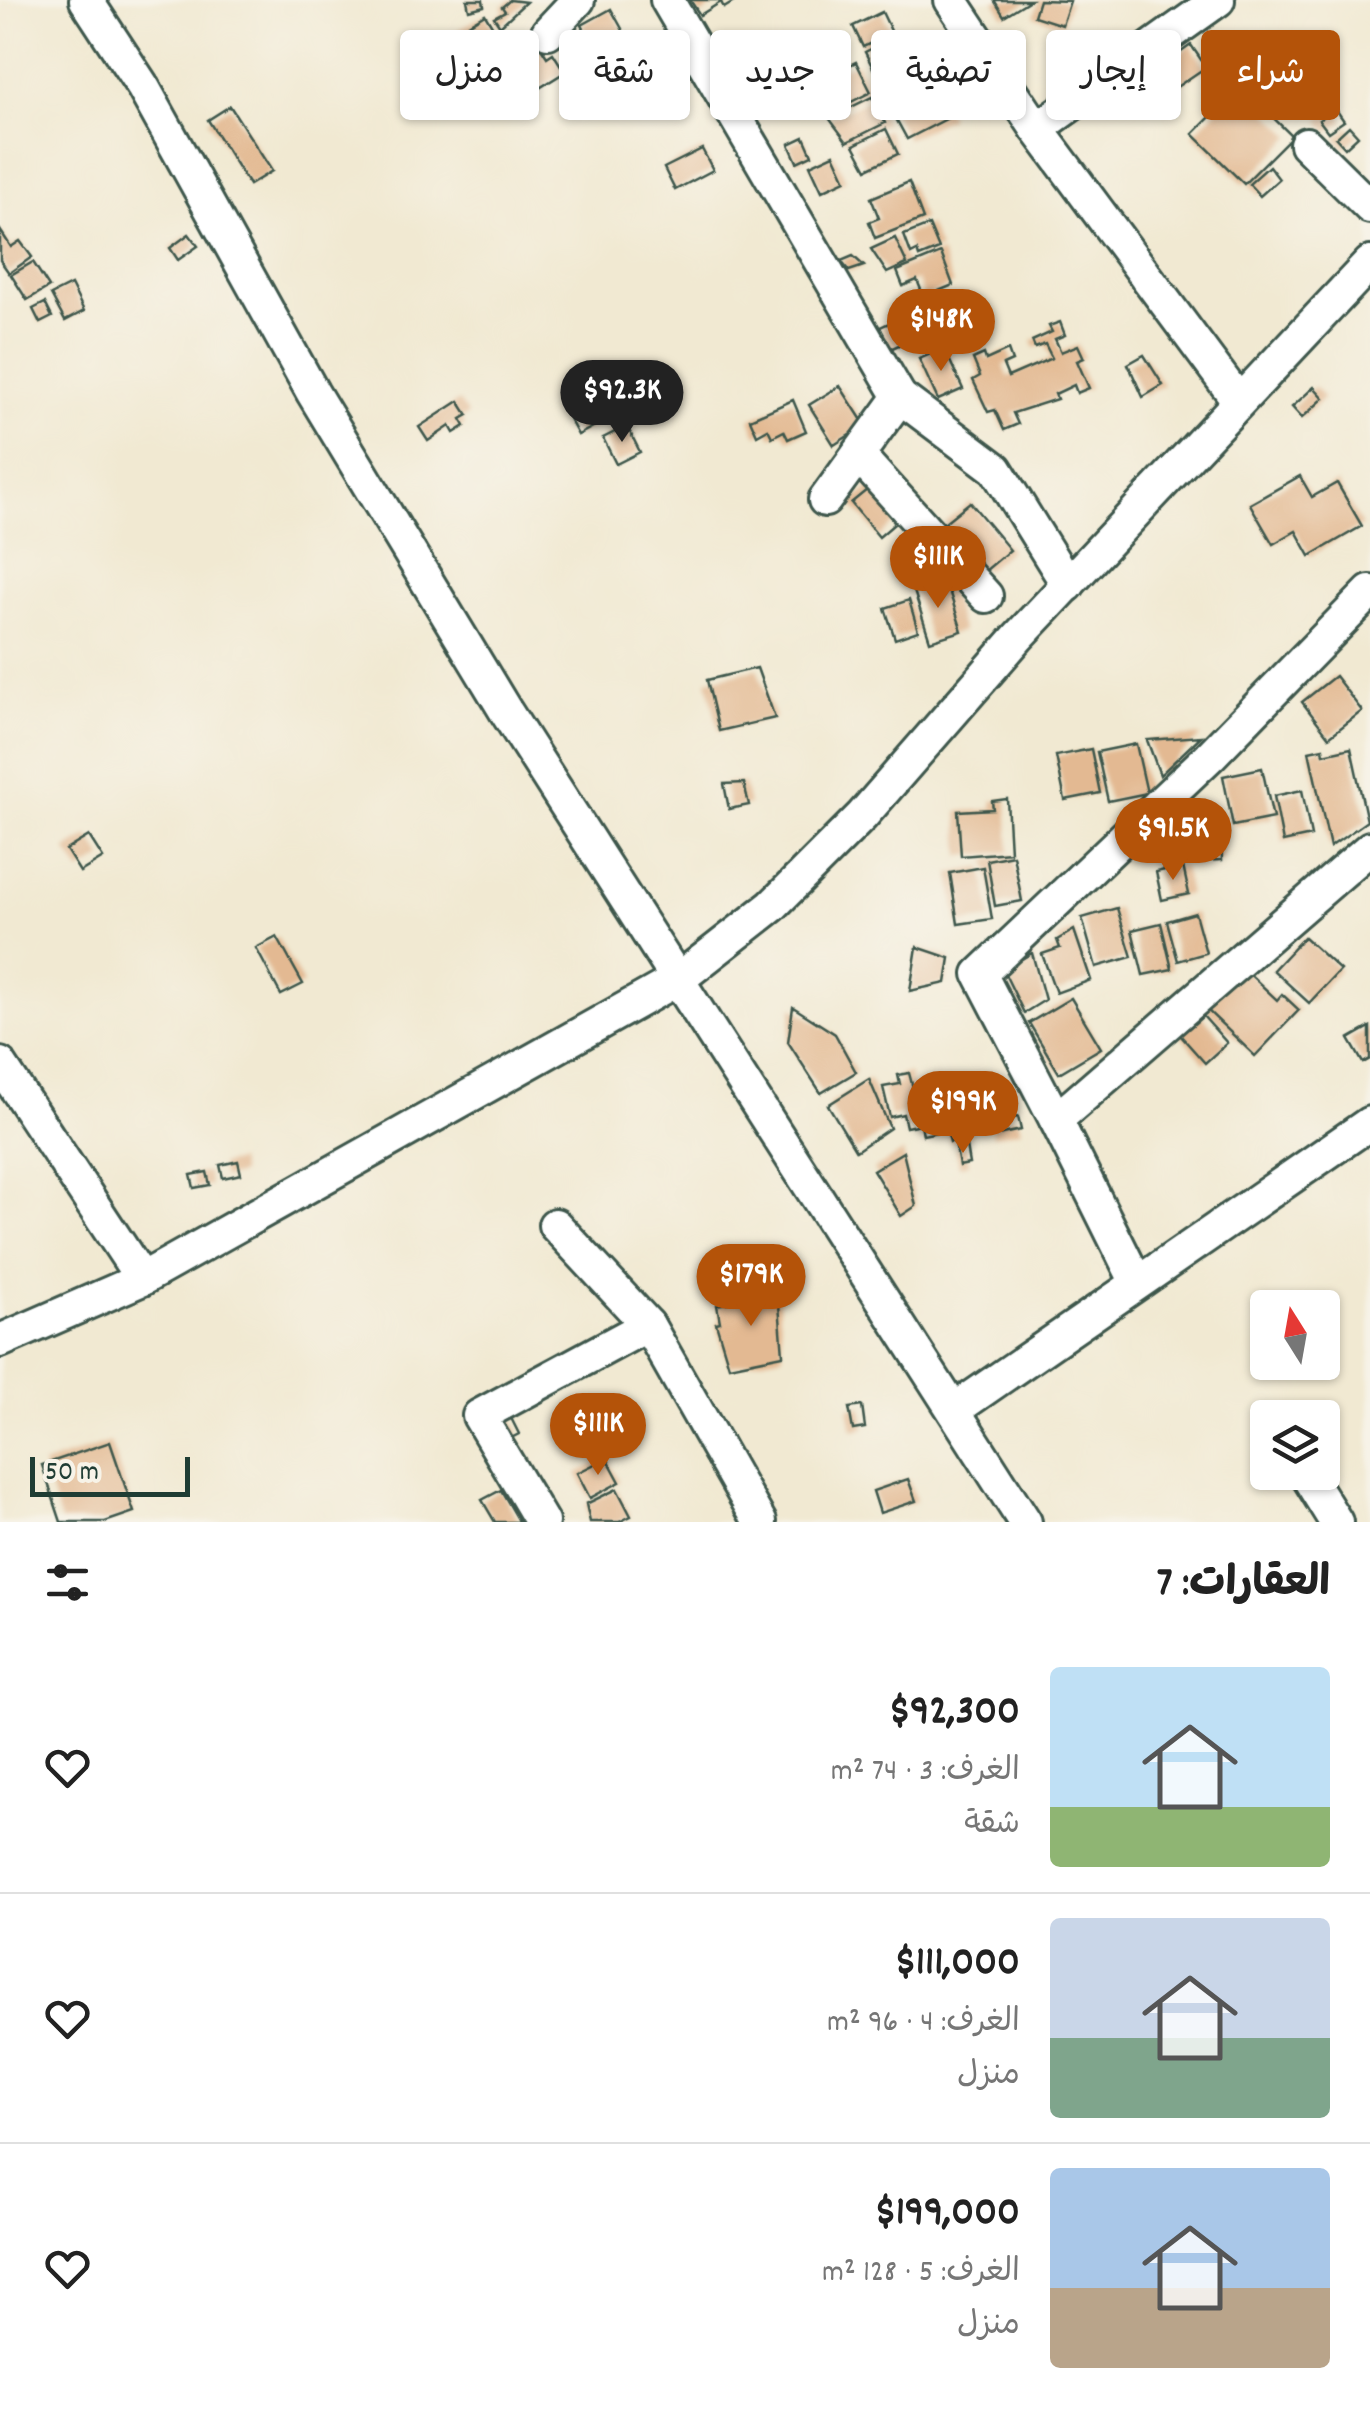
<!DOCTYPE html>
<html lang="ar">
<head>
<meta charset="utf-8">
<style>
	body { margin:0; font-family:Dekko,"Playpen Sans Arabic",sans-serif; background:#f2f2f2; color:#222; direction:rtl; height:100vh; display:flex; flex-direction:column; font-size:38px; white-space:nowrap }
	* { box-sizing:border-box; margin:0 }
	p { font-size:32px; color:#767676 }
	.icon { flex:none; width:55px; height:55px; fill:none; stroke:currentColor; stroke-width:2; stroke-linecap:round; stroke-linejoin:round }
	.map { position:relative; height:1522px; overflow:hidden; direction:ltr }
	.details { display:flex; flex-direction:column; background:#fff; flex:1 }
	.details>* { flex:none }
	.top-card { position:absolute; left:30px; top:30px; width:1310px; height:90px; direction:rtl; display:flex; gap:20px }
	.needle { width:65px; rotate:349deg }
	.buttons { position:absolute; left:1250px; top:1290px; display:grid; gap:20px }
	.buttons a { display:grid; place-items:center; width:90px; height:90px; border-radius:10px; background:#fff; box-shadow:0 2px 8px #0004; font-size:50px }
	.scale { position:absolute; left:30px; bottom:25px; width:160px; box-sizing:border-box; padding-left:10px; border:5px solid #1f3d34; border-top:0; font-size:28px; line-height:35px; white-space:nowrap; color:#1f3d34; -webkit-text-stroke:8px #f7f3e8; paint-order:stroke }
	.price { position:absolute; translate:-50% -85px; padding:0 22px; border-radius:35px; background:#b45309; color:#fff; font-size:32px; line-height:65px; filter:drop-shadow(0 2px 5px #0008) }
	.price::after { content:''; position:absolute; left:50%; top:60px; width:30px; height:22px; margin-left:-15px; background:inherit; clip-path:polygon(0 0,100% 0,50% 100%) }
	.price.current { background:#222; color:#fff }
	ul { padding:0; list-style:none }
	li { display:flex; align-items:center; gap:30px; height:250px; padding:0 40px }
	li+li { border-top:2px solid #e0e0e0 }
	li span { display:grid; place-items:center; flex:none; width:280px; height:200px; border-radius:10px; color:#555 }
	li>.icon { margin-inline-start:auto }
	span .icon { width:120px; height:120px; fill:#fffc; stroke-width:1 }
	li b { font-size:42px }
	h2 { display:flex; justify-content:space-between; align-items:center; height:120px; padding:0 40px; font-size:42px }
	.pill { padding:0 35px; border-radius:10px; background:#fff; box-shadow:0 2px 8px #0004; font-size:35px; line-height:90px }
	.pill.current { background:#b45309; color:#fff }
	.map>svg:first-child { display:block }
	.building { fill:#e3b992 }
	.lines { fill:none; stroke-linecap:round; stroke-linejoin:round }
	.minor-casing { stroke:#3e574c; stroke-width:38 }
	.minor { stroke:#fff; stroke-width:32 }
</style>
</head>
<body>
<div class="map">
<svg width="1370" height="1522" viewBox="0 0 1370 1522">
	<rect width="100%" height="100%" fill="#f7f3e8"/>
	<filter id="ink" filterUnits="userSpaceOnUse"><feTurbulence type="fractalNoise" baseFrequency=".01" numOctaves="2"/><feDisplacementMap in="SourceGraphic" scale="20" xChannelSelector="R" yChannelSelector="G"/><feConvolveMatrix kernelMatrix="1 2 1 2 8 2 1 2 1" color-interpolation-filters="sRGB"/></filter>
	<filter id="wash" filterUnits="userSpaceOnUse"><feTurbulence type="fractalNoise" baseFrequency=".0048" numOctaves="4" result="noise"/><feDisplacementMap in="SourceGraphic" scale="40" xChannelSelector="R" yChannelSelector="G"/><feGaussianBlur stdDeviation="2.25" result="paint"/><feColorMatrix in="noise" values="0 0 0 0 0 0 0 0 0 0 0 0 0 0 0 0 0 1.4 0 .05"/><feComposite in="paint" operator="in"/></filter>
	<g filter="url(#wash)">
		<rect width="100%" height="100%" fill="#f1e9d2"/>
		<g id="blocks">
			<g class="building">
				<polygon points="467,0 483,0 484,6 469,10"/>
				<polygon points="510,0 526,2 500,26 494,17 505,11 502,7"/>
				<polygon points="690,0 737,0 724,8 721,2 700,15"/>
				<polygon points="994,0 1030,0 1004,16"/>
				<polygon points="1039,0 1070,1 1062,25 1034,16"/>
				<polygon points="611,9 631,45 602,61 582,25"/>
				<polygon points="882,12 892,33 863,47 853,26"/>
				<polygon points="485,14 497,34 477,47 482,55 467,64 450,35"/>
				<polygon points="895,37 905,59 876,74 865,52"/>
				<polygon points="538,43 547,57 553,53 565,72 525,97 505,64"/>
				<polygon points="1191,45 1206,67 1175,88 1160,67"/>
				<polygon points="935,56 938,62 920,70 917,64"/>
				<polygon points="623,58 641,90 609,108 591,76"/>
				<polygon points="856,62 871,92 835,110 820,79"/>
				<polygon points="917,70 928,91 935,88 950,117 907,139 880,89"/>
				<polygon points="1241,86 1292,136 1244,184 1193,134"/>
				<polygon points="872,97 885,123 847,142 829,118"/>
				<polygon points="230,106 272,171 249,185 208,120"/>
				<polygon points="1335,108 1344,121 1328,132 1319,120"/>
				<polygon points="1349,126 1358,136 1345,148 1336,138"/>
				<polygon points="886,129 898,154 867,169 854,145"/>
				<polygon points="804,137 812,155 797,162 789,144"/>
				<polygon points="702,149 713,170 675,190 664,168"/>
				<polygon points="834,154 846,180 822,191 810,165"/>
				<polygon points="1269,166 1279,179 1260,196 1249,184"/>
				<polygon points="909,182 923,219 875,238 869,222 879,218 871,198"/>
				<polygon points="929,225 939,249 919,257 917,251 911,254 904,235"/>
				<polygon points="0,230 11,247 20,241 32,257 9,273 0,260"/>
				<polygon points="189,234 198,246 178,260 170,248"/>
				<polygon points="895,238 907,264 887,273 871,249"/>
				<polygon points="941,253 953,285 924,297 917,280 903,286 897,271"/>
				<polygon points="853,256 864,266 849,271 841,261"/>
				<polygon points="33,262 49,287 27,300 11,275"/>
				<polygon points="71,285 84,311 65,321 51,295"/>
				<polygon points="45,303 52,317 40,323 33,309"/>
				<polygon points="900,318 910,340 890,349 880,327"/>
				<polygon points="1060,322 1065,335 1055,339 1061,352 1078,345 1084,358 1077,361 1089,388 1077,393 1074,385 1055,394 1057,399 1013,413 1018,424 1004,430 995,410 988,412 973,380 980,376 973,359 984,354 986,360 1008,350 1012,361 1003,365 1008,377 1052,358 1045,344 1035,348 1032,341 1052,332 1049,326"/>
				<polygon points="944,348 963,389 938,400 919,359"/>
				<polygon points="1144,355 1163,385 1143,397 1128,364"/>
				<polygon points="596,377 617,414 578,435 558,398"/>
				<polygon points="840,386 865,425 834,445 809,405"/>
				<polygon points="1314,387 1324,398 1302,418 1292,407"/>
				<polygon points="793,400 806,431 788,439 784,431 772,437 768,429 757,435 750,419"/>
				<polygon points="459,401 468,415 461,419 465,426 454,433 450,426 428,441 419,427"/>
				<polygon points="627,426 640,452 616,464 603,438"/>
				<polygon points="1300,476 1312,497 1337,483 1362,526 1310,556 1296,531 1273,544 1250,504"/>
				<polygon points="873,485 901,518 879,537 851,503"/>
				<polygon points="970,502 1010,550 985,571 945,522"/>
				<polygon points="946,581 962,631 930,641 914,591"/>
				<polygon points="909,600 918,631 895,639 885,608"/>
				<polygon points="757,668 775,718 719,731 707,680"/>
				<polygon points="1335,676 1362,711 1329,737 1302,702"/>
				<polygon points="1201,736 1160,775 1147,740"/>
				<polygon points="1136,744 1147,793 1108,801 1097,752"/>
				<polygon points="1323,748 1324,754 1351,748 1367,821 1330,847 1309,751"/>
				<polygon points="1091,749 1100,793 1065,800 1056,756"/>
				<polygon points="1262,768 1273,818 1233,826 1223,776"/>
				<polygon points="744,783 749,805 729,809 724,784"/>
				<polygon points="1302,790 1311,836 1283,842 1274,796"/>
				<polygon points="1007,799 1010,852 961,856 958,811 993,809 992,801"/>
				<polygon points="1221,823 1222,860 1197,861 1196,824"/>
				<polygon points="89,836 103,858 80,872 66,850"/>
				<polygon points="1013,855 1022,901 995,906 987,860"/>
				<polygon points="1183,866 1189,894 1162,900 1156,872"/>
				<polygon points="983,867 992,919 958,924 950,873"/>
				<polygon points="1117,908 1132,957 1096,967 1082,918"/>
				<polygon points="1195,913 1206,953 1178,961 1167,921"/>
				<polygon points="1161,923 1172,969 1143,975 1132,930"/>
				<polygon points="1074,930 1091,980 1056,993 1042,954 1060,948 1057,940"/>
				<polygon points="277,937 303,984 281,995 256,948"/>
				<polygon points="1304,937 1340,970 1309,1003 1273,970"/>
				<polygon points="917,947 950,958 946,983 910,991"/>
				<polygon points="1032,953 1045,1000 1024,1013 1003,970"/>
				<polygon points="1242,967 1277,1000 1282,994 1299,1010 1255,1056 1204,1007"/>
				<polygon points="1071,998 1101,1048 1059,1073 1029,1023"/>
				<polygon points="793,1007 835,1034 856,1072 821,1093 788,1042"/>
				<polygon points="1195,1007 1227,1043 1205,1063 1173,1027"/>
				<polygon points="1370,1027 1370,1059 1363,1063 1349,1039"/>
				<polygon points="909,1073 913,1088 955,1080 966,1139 950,1142 947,1130 923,1135 921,1124 906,1127 903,1114 890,1117 883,1087 900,1084 898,1075"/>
				<polygon points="869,1079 890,1128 856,1151 828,1105"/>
				<polygon points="1018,1117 1021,1130 993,1136 990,1123"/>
				<polygon points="966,1146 969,1164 959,1166 956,1148"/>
				<polygon points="903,1152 916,1206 901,1216 873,1170"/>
				<polygon points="238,1161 241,1174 223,1178 220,1165"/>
				<polygon points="207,1172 210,1185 194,1188 191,1175"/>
				<polygon points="778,1292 783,1355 729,1366 716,1323 720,1322 717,1305"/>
				<polygon points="862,1406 865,1428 853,1430 849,1408"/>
				<polygon points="510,1416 519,1434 509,1439 500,1421"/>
				<polygon points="110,1442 134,1512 105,1522 61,1522 42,1465"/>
				<polygon points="607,1458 620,1482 590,1498 577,1473"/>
				<polygon points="908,1479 916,1501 880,1513 873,1491"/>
				<polygon points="617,1489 631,1516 619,1522 590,1522 586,1504"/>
				<polygon points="501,1490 519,1521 517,1522 495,1522 482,1500"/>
			</g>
		</g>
	</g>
	<g filter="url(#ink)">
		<use href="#blocks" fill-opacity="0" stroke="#3e574c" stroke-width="2.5"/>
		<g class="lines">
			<g class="minor-casing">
				<g id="minor">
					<polyline points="86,0 143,87 313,393 505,710 1025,1522"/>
					<polyline points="667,0 900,397 996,469 1068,585"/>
					<polyline points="951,0 1037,129 1238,400"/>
					<polyline points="548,32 578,0"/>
					<polyline points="1037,129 1218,0"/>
					<polyline points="1306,144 1370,207"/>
					<polyline points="858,455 986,596"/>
					<polyline points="825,500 900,397"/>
					<polyline points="1370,592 1210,756 980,974 1056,1120 1370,848"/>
					<polyline points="0,1064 142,1279"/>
					<polyline points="1056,1120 1137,1283"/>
					<polyline points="555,1225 648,1325 760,1522"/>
					<polyline points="0,1341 142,1279 680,978 772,906 862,816 1018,637 1370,263"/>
					<polyline points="954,1410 1370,1123"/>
					<polyline points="1305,1472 1336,1522"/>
					<polyline points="542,1522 479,1416 648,1325"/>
				</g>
			</g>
			<use href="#minor" class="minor"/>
		</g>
	</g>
</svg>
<div class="buttons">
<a><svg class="needle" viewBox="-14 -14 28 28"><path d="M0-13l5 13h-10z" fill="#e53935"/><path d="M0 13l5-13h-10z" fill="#767676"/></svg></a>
<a><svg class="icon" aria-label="layers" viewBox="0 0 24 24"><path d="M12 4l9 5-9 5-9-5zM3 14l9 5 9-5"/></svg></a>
</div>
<div class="scale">50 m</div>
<b class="price" style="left:941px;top:374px">$148K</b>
<b class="price current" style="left:622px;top:445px">$92.3K</b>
<b class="price" style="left:938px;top:611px">$111K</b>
<b class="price" style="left:1173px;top:883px">$91.5K</b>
<b class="price" style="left:963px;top:1156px">$199K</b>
<b class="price" style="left:751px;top:1329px">$179K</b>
<b class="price" style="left:598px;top:1478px">$111K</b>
<div class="top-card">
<a class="pill current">شراء</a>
<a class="pill">إيجار</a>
<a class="pill">تصفية</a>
<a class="pill">جديد</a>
<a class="pill">شقة</a>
<a class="pill">منزل</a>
</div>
</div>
<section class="details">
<h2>العقارات: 7<svg class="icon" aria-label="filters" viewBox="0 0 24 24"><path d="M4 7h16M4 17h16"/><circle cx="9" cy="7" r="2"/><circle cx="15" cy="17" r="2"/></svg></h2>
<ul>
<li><span style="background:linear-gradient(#bfe0f5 70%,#8fb573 0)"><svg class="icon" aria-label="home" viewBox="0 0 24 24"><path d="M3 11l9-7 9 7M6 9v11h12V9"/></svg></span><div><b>$92,300</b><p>الغرف: 3 · 74 m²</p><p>شقة</p></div><svg class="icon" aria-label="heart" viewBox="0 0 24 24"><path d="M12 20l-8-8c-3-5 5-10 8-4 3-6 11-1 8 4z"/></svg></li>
<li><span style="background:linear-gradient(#c9d6e8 60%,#7fa58c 0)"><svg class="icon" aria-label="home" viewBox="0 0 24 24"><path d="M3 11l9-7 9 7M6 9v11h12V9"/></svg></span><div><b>$111,000</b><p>الغرف: 4 · 96 m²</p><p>منزل</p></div><svg class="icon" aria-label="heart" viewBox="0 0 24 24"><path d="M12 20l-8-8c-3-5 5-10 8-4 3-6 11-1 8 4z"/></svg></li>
<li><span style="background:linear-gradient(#a9c7e8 60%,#b9a48a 0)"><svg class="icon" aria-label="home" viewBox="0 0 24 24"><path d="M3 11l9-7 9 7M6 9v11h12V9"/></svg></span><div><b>$199,000</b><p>الغرف: 5 · 128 m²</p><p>منزل</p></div><svg class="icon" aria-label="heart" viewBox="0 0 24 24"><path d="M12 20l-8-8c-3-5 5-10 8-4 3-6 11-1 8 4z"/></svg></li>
</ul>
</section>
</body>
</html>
